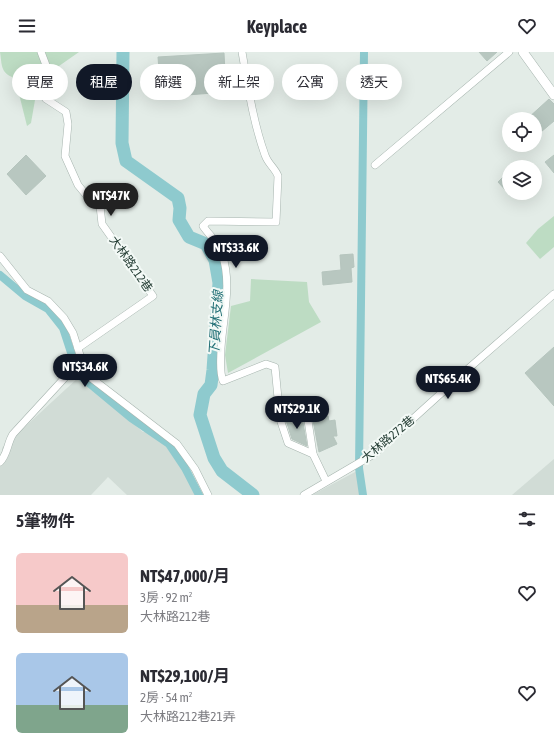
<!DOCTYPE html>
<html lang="zh-TW">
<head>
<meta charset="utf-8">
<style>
	body { margin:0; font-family:"Asap Condensed","Noto Sans TC",sans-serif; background:#f2f2f3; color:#2b2b33; height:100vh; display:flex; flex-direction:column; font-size:15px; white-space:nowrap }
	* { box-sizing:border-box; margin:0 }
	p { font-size:13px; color:#7c7c81 }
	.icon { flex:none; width:22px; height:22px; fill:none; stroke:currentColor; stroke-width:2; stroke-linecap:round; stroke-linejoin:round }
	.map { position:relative; height:443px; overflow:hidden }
	.panel { display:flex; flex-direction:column; background:#fff; flex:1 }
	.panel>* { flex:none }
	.top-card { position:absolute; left:12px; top:12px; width:530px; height:36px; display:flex; gap:8px }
	.buttons { position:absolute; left:502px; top:60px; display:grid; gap:8px }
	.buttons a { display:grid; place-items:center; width:40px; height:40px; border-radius:50%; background:#fff; box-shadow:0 4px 16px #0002; font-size:20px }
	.price { position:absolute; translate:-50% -34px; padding:0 9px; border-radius:14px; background:#111827; color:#fff; font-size:13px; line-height:26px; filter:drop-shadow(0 1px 2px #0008) }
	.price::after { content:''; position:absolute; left:50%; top:24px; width:12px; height:9px; margin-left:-6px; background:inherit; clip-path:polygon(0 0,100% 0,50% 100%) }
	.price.current { background:#222; color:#fff }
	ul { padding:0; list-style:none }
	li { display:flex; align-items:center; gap:12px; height:100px; padding:0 16px }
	li span { display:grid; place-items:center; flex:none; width:112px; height:80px; border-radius:6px; color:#555 }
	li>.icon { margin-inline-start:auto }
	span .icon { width:48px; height:48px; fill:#fffc; stroke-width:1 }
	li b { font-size:17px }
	h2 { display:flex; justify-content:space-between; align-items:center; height:48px; padding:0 16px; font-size:17px }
	.tag { padding:0 14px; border-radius:18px; background:#fff; box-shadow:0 4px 16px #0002; font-size:14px; line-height:36px }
	.tag.current { background:#111827; color:#fff }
	header { display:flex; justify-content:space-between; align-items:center; height:52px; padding:0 16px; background:#fff; font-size:18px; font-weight:700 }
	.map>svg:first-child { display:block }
	.built { fill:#d1dcd6 }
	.green { fill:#bddcc3 }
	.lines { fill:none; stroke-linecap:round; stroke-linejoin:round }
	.canal { stroke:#8ecace; stroke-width:8 }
	.river { stroke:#8ecace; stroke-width:13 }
	.building { fill:#b8c7c0; stroke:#b6c5be }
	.minor-casing { stroke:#a6b4ae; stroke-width:8 }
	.tertiary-casing { stroke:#a6b4ae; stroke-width:10 }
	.minor { stroke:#fff; stroke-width:7 }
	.tertiary { stroke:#fff; stroke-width:9 }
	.labels { text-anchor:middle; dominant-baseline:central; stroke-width:4; stroke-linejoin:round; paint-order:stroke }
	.street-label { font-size:12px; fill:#243d34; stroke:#f3f9f6 }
	.water-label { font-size:13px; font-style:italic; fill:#216f75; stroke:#f3f9f6 }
</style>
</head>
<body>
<header><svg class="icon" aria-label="menu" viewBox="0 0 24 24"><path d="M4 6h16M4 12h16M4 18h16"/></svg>Keyplace<svg class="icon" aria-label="heart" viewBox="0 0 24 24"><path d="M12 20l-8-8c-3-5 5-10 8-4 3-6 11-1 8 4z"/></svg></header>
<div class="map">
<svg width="554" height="443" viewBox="0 0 554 443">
	<rect width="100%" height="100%" fill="#e3ece7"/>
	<g class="built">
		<polygon points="79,325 143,380 149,380 175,401 198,443 127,443 108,425 91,443 0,443 0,411 4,407 2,396"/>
		<polygon points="554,407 554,443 512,443"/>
		<polygon points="357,419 360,443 312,443"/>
	</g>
	<g class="green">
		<path d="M0 0H79L59 14 37 17V31L31 42 35 48 31 71 27 74 20 46 12 25C0 20 2 11 0 0Z"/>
		<polygon points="554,164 554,195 540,207 526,191 538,177"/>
		<polygon points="251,227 307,230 309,250 321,270 228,321 225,303 231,254 250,249"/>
	</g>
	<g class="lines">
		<g class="canal">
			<polyline points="0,223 25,244 48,257 63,276 78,322 131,366 169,392 185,416 199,443"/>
			<polyline points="363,443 359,416 364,0"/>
		</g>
		<polyline class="river" points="123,0 122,91 126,109 178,146 180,156 179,168 189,185 206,192 215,208 219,231 213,318 211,333 204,342 200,363 214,406 222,419 253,443"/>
	</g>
	<g class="building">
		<polygon points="479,0 497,0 487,9"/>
		<polygon points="224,1 226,40 174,44 173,18 159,18 158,5"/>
		<polygon points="549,47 554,52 554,69 535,85 535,67 527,67"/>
		<polygon points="26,103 46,124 26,143 7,122"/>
		<polygon points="554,103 554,121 545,110"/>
		<polygon points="506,122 509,125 509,142 498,130"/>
		<polygon points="353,202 354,215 351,216 352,230 323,233 322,220 341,218 340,203"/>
		<polygon points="554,295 554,354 525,321"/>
		<polygon points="323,359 324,365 328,364 329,369 335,368 337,384 333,384 337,392 319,400 312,363 314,361"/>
		<polygon points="302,365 307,394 292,387 286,368"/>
	</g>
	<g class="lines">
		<g class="minor-casing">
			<g id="minor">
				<polyline points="41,0 49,21 42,42 46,47 66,60 68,72 65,104 78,133 87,144 100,154 102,172 153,244 78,296"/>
				<path d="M242 0C248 34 253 70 265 103 268 112 275 116 278 124L276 170 208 169 203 174C209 183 217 189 221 199 233 230 223 264 221 296 221 307 219 319 223 329L266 312 275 315 280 367 288 391 313 402 326 429"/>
				<polyline points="375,113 509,0"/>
				<polyline points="0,204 27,238 48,249 64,266 73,281 86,322 177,392 195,417 208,443"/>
				<polyline points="307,362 313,402"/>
				<path d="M0 410C8 402 7 391 13 382L70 320 82 313"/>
				<polyline points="304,443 374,402 469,316 554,242"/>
			</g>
		</g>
		<g class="tertiary-casing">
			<polyline id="tertiary" points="523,0 554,43"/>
		</g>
		<use href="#minor" class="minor"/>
		<use href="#tertiary" class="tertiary"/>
	</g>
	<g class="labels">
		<g class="street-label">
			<text transform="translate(131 212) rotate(55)">大林路212巷</text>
			<text transform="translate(388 387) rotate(-40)">大林路272巷</text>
		</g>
		<g class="water-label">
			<text transform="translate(216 271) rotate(-86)">下員林支線</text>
		</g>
	</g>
</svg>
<div class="buttons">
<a><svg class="icon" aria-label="locate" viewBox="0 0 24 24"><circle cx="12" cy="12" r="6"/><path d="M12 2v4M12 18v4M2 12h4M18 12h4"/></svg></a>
<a><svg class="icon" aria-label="layers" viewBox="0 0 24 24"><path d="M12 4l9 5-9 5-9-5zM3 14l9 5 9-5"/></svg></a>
</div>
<b class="price current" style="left:111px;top:165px">NT$47K</b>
<b class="price" style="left:236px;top:217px">NT$33.6K</b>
<b class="price" style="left:85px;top:336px">NT$34.6K</b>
<b class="price" style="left:448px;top:348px">NT$65.4K</b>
<b class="price" style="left:297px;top:378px">NT$29.1K</b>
<div class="top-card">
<a class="tag">買屋</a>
<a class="tag current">租屋</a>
<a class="tag">篩選</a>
<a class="tag">新上架</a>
<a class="tag">公寓</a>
<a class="tag">透天</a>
</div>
</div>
<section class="panel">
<h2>5筆物件<svg class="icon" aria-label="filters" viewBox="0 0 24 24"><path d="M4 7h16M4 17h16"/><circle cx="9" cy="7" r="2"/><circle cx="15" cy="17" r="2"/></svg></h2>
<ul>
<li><span style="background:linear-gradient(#f6c9c9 65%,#b9a48a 0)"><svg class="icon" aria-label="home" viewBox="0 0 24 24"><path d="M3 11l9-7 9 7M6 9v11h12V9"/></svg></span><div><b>NT$47,000/月</b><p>3房 · 92 m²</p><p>大林路212巷</p></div><svg class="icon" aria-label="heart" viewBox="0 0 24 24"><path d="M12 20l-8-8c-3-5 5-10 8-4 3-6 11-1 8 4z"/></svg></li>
<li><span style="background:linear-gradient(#a9c7e8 65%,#7fa58c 0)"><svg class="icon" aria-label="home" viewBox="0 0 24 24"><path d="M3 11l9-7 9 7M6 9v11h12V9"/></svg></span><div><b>NT$29,100/月</b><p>2房 · 54 m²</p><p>大林路212巷21弄</p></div><svg class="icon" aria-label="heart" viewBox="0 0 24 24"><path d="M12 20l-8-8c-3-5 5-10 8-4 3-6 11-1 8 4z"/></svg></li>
</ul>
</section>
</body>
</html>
